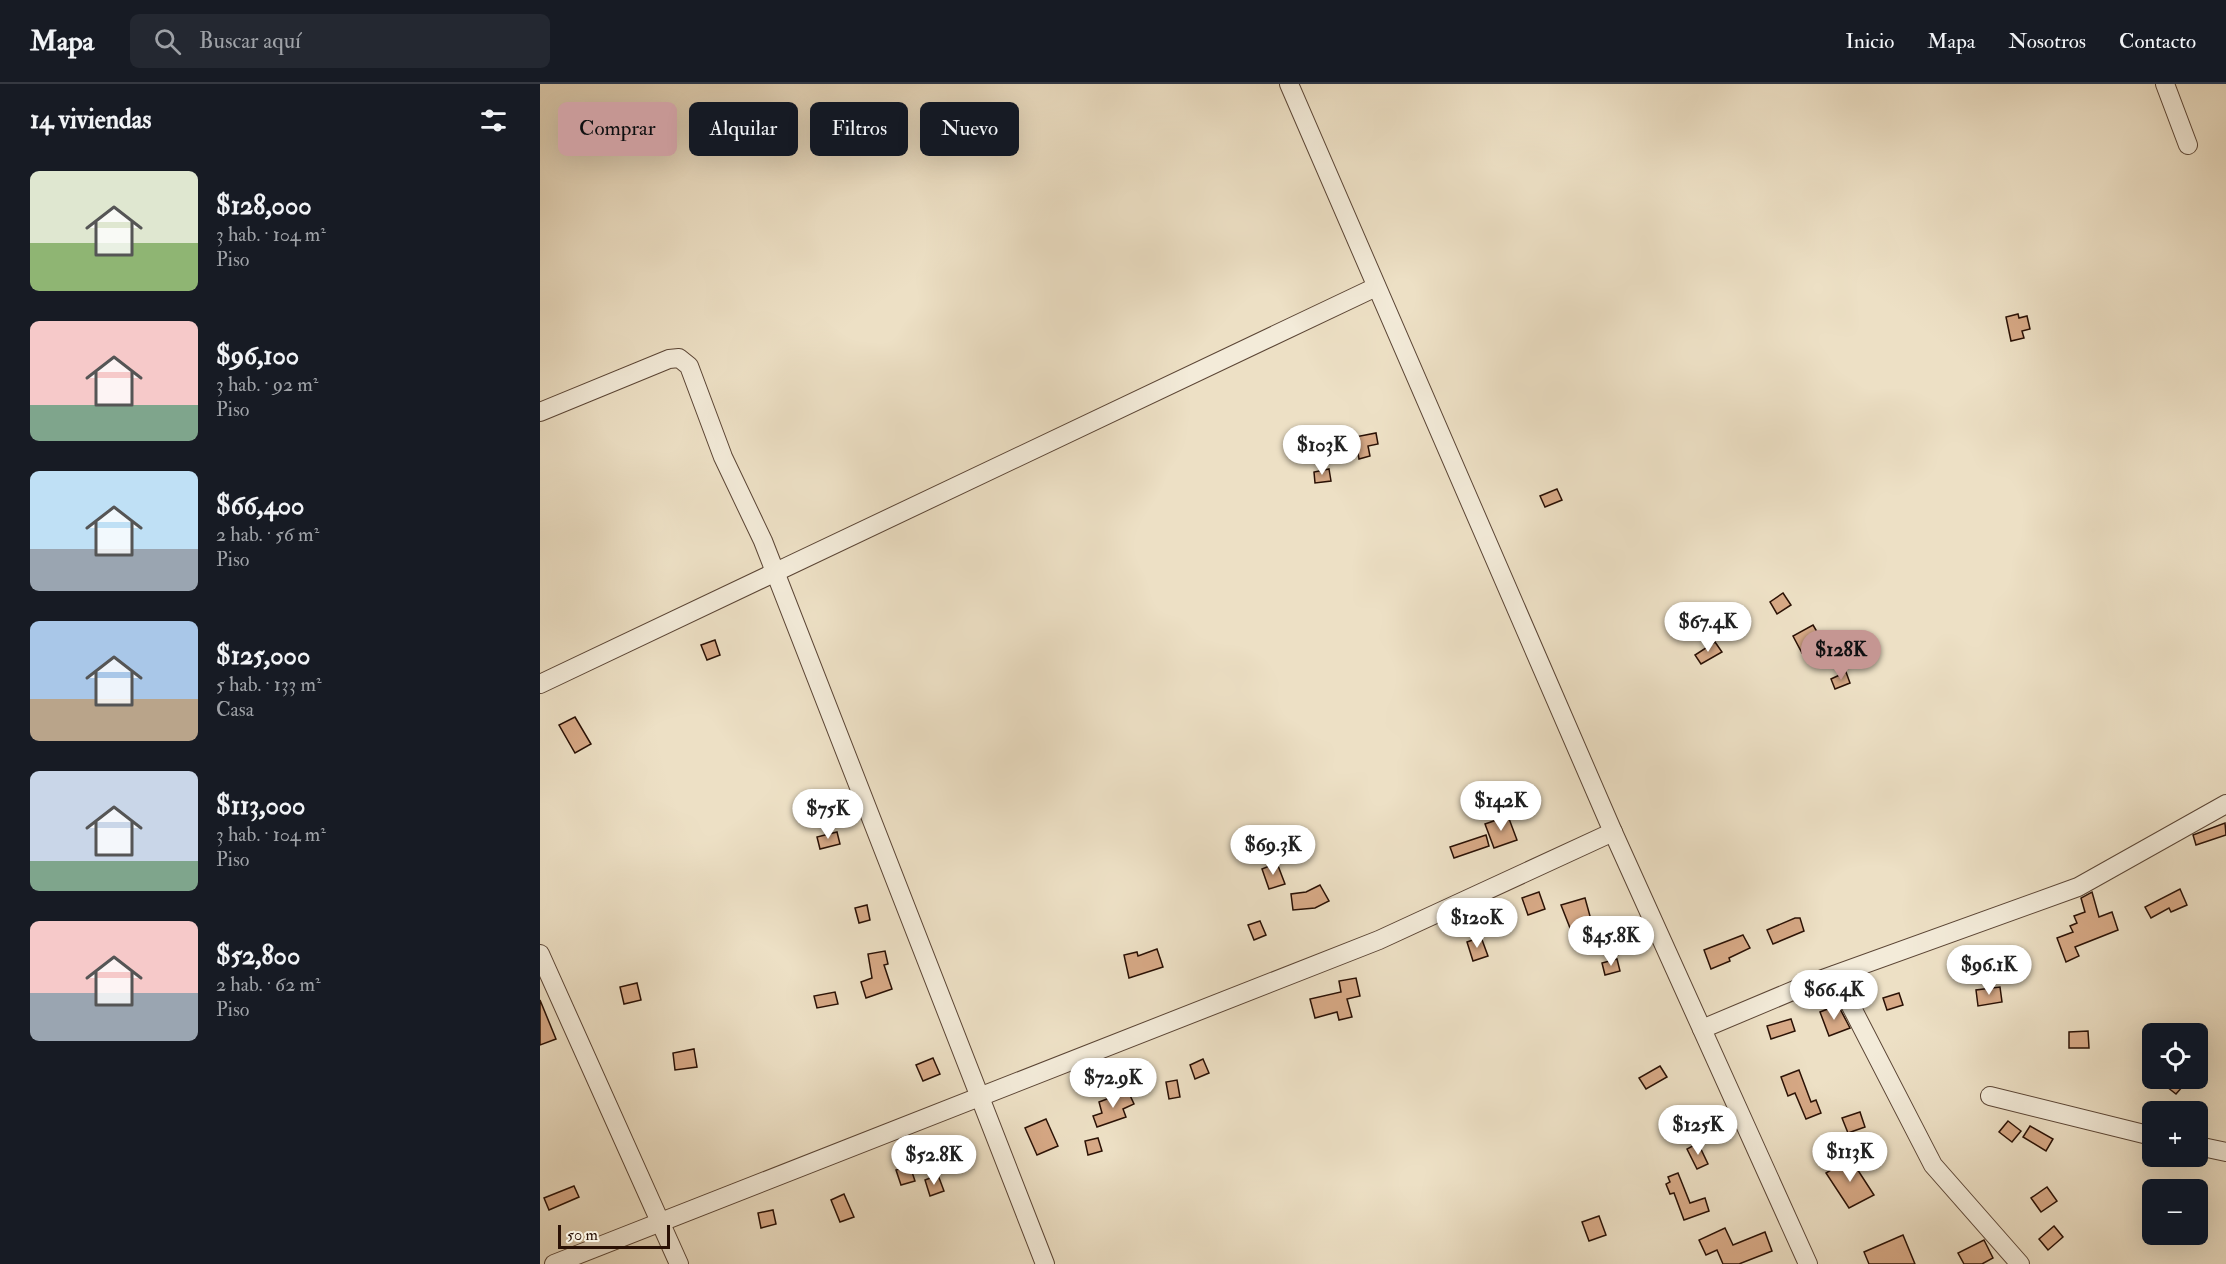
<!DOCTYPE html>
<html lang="es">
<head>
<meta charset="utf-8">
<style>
	body { margin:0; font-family:"IM FELL Double Pica",serif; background:#242831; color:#f1f3f6; height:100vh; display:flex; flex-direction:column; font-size:22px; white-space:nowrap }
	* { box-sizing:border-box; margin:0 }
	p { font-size:20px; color:#9ea1a6 }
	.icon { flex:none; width:33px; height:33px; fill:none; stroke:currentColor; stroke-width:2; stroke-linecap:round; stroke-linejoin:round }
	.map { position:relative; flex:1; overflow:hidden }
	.sheet { display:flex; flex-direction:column; background:#171b24; width:540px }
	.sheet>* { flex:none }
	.top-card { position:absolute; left:18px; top:18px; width:570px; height:54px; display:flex; gap:12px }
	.tools { position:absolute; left:1602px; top:939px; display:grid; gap:12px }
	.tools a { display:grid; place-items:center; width:66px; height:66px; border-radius:9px; background:#171b24; box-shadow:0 6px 24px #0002; font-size:30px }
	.scale { position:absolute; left:18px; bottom:15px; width:112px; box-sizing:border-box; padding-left:6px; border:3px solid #2a1105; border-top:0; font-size:16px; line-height:21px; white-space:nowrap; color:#2a1105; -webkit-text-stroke:4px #f3ebd9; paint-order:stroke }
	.price { position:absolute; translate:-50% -51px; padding:0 14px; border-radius:21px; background:#fff; color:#222; font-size:20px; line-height:39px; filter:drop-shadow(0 2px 3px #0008) }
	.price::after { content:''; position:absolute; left:50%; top:36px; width:18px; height:14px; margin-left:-9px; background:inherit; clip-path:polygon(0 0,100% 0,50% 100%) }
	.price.current { background:#c59692; color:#111 }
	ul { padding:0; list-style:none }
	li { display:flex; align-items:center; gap:18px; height:150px; padding:0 30px }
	li span { display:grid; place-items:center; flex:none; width:168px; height:120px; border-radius:9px; color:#555 }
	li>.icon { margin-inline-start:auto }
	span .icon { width:72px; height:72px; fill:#fffc; stroke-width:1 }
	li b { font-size:26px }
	h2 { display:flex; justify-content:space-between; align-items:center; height:72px; padding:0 30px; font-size:26px }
	.chip { padding:0 21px; border-radius:9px; background:#171b24; box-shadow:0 6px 24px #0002; font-size:21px; line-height:54px }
	.chip.current { background:#c59692; color:#111 }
	header { display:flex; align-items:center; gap:36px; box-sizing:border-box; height:84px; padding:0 30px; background:#171b24; border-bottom:2px solid #363941 }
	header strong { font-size:28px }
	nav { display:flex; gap:33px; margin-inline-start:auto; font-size:21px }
	.search { width:420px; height:54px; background:#242831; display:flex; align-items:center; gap:15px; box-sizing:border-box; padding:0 21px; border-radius:9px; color:#9ea1a6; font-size:22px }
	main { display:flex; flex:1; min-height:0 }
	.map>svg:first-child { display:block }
	.building { fill:#d7a986; stroke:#2a1105; stroke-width:1.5 }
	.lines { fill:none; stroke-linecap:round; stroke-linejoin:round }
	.minor-casing { stroke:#5b4535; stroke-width:20 }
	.minor { stroke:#f3ebd9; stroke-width:18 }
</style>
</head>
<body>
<header>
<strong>Mapa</strong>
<div class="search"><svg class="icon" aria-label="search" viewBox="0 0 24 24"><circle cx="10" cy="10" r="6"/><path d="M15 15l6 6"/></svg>Buscar aquí</div>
<nav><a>Inicio</a><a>Mapa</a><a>Nosotros</a><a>Contacto</a></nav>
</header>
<main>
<section class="sheet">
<h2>14 viviendas<svg class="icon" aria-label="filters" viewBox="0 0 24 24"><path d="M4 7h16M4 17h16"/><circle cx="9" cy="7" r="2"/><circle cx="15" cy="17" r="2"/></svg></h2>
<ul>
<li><span style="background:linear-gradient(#dfe7d0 60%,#8fb573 0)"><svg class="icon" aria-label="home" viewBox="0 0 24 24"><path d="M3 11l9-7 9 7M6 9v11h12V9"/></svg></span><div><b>$128,000</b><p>3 hab. · 104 m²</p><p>Piso</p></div></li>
<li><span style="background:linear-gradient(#f6c9c9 70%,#7fa58c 0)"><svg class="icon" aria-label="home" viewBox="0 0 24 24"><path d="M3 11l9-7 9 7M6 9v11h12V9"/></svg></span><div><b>$96,100</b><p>3 hab. · 92 m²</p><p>Piso</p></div></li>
<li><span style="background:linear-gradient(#bfe0f5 65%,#9aa5b1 0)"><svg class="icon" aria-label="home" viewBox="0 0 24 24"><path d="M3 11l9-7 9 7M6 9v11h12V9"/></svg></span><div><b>$66,400</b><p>2 hab. · 56 m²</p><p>Piso</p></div></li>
<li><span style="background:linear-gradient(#a9c7e8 65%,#b9a48a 0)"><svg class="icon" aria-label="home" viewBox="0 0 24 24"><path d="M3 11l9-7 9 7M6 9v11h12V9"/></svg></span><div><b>$125,000</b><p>5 hab. · 133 m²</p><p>Casa</p></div></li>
<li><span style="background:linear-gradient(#c9d6e8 75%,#7fa58c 0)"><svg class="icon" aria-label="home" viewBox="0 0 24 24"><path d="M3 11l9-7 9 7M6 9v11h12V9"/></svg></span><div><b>$113,000</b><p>3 hab. · 104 m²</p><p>Piso</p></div></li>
<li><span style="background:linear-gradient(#f6c9c9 60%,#9aa5b1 0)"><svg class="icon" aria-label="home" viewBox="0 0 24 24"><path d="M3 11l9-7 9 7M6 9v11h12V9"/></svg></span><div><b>$52,800</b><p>2 hab. · 62 m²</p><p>Piso</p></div></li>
</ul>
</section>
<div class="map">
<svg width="1686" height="1180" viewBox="0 0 1686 1180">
	<rect width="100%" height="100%" fill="#ede0c5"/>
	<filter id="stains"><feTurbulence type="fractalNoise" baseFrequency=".00333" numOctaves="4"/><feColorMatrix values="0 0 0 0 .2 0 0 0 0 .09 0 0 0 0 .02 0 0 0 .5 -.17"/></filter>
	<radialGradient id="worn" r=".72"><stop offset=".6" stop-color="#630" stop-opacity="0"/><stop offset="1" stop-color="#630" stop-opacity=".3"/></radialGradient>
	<g class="building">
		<polygon points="1478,230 1479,234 1487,232 1490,245 1482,247 1484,254 1471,257 1466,233"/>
		<polygon points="836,349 838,360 828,362 830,372 819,375 815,353"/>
		<polygon points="789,385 791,397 775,399 774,388"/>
		<polygon points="1017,405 1022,416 1005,423 1000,412"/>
		<polygon points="1243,509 1251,521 1237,530 1230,518"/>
		<polygon points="1273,541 1283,558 1262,569 1253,552"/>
		<polygon points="175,556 180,571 167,576 161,561"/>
		<polygon points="1175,558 1182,568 1161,580 1155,571"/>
		<polygon points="1306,588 1310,599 1295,605 1291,595"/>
		<polygon points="35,633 51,660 35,669 19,641"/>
		<polygon points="968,732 977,756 954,764 945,740"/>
		<polygon points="1685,739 1686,751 1656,761 1653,751"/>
		<polygon points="297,748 300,760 280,765 277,753"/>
		<polygon points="946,751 949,762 914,774 910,763"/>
		<polygon points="737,779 745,800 729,805 722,785"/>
		<polygon points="780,801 789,817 775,824 753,826 751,810 766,808"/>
		<polygon points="1640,805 1647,821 1631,828 1629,824 1611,834 1605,823"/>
		<polygon points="999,808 1005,825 988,831 982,814"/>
		<polygon points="1552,808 1559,833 1572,828 1578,846 1535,863 1539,872 1526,878 1517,854 1533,848 1530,842 1537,839 1534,832 1545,828 1541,814"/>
		<polygon points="1045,814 1053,843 1032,849 1021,821"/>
		<polygon points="327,821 330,836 319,839 315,824"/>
		<polygon points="1255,834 1260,834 1264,847 1233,860 1227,846"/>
		<polygon points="720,837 726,851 714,856 708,841"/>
		<polygon points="1203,851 1210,864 1189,874 1190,877 1171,885 1164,866"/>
		<polygon points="941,853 948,872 933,877 927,858"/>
		<polygon points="1084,856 1087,868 1073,872 1070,859"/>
		<polygon points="617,865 623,883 589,894 584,871 597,868 598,872"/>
		<polygon points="345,867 348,880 344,881 352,905 326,914 321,898 332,894 328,870"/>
		<polygon points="1077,875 1080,887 1065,891 1062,879"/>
		<polygon points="816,894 820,912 807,915 812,933 799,936 797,928 775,934 770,915 801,908 799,897"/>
		<polygon points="97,899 101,916 84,920 80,903"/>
		<polygon points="1460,903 1462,918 1438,922 1436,906"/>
		<polygon points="295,908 298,920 277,924 274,912"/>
		<polygon points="1359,909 1363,921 1347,926 1343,914"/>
		<polygon points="0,916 16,955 0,961"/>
		<polygon points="1298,921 1310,944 1289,952 1280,928"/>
		<polygon points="1251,935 1255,947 1231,955 1227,942"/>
		<polygon points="1548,947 1549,964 1529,964 1529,948"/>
		<polygon points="154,965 157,983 135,986 133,969"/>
		<polygon points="393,974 400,990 383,997 376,981"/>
		<polygon points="663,975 669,989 655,995 650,981"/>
		<polygon points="1120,982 1127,993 1106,1005 1099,994"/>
		<polygon points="1259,986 1271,1018 1276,1016 1281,1029 1266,1035 1255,1009 1248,1012 1241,993"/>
		<polygon points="1635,994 1650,994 1636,1010 1627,1003"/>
		<polygon points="637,996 640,1013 629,1015 626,998"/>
		<polygon points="588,1007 594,1020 583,1025 586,1033 557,1043 553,1032 562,1029 559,1018"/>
		<polygon points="1320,1028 1325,1043 1308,1049 1302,1034"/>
		<polygon points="506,1035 518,1062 497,1071 485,1044"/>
		<polygon points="1468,1037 1481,1047 1472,1058 1459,1048"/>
		<polygon points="1490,1042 1513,1055 1506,1067 1483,1053"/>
		<polygon points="558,1054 562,1067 548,1071 545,1057"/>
		<polygon points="1158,1059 1168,1080 1157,1085 1147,1065"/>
		<polygon points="1310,1074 1334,1111 1309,1124 1286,1089"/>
		<polygon points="370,1082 375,1097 361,1101 356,1086"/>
		<polygon points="1138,1089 1150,1119 1165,1114 1169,1127 1144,1136 1134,1109 1130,1110 1126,1100 1130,1098 1128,1093"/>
		<polygon points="398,1091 404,1107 390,1112 385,1096"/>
		<polygon points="34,1102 39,1113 9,1126 4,1114"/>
		<polygon points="1507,1103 1517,1117 1501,1128 1491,1114"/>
		<polygon points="304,1110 314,1133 300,1138 291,1116"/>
		<polygon points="233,1126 236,1140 221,1144 218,1129"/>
		<polygon points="1059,1132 1066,1151 1049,1157 1042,1138"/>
		<polygon points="1514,1142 1523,1153 1508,1166 1499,1155"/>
		<polygon points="1185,1144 1193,1161 1225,1148 1232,1167 1199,1180 1183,1180 1177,1166 1166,1171 1159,1156"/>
		<polygon points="1363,1151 1375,1180 1329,1180 1324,1168"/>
		<polygon points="1444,1156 1453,1174 1442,1180 1424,1180 1418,1169"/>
	</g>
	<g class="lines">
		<g class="minor-casing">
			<g id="minor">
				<polyline points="749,0 1073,748 1268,1180"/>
				<polyline points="1625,0 1648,61"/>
				<polyline points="0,328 129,275 139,274 149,282 183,373 223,457 505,1180"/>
				<polyline points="0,600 836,203"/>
				<polyline points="0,870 139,1180"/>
				<polyline points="1295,891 1393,1081 1480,1180"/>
				<polyline points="1162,945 1269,900 1538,803 1686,720"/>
				<polyline points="1450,1012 1612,1052"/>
				<polyline points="1658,1062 1686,1068"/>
				<polyline points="14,1180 839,856 1073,748"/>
			</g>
		</g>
		<use href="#minor" class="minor"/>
	</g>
	<rect width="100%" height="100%" filter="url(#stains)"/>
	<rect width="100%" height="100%" fill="url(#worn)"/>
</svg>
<div class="tools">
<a><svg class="icon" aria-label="locate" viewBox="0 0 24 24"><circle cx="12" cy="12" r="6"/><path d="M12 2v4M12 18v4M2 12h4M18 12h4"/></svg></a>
<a>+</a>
<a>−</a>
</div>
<div class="scale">50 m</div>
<b class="price" style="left:782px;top:392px">$103K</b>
<b class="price" style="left:1168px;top:569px">$67.4K</b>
<b class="price current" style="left:1301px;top:597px">$128K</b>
<b class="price" style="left:961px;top:748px">$142K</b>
<b class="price" style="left:288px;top:756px">$75K</b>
<b class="price" style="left:733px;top:792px">$69.3K</b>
<b class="price" style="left:937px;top:865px">$120K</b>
<b class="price" style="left:1071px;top:883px">$45.8K</b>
<b class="price" style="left:1449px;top:912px">$96.1K</b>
<b class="price" style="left:1294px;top:937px">$66.4K</b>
<b class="price" style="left:573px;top:1025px">$72.9K</b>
<b class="price" style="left:1158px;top:1072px">$125K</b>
<b class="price" style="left:1310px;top:1099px">$113K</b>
<b class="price" style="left:394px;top:1102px">$52.8K</b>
<div class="top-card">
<a class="chip current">Comprar</a>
<a class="chip">Alquilar</a>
<a class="chip">Filtros</a>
<a class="chip">Nuevo</a>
</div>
</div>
</main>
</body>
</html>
